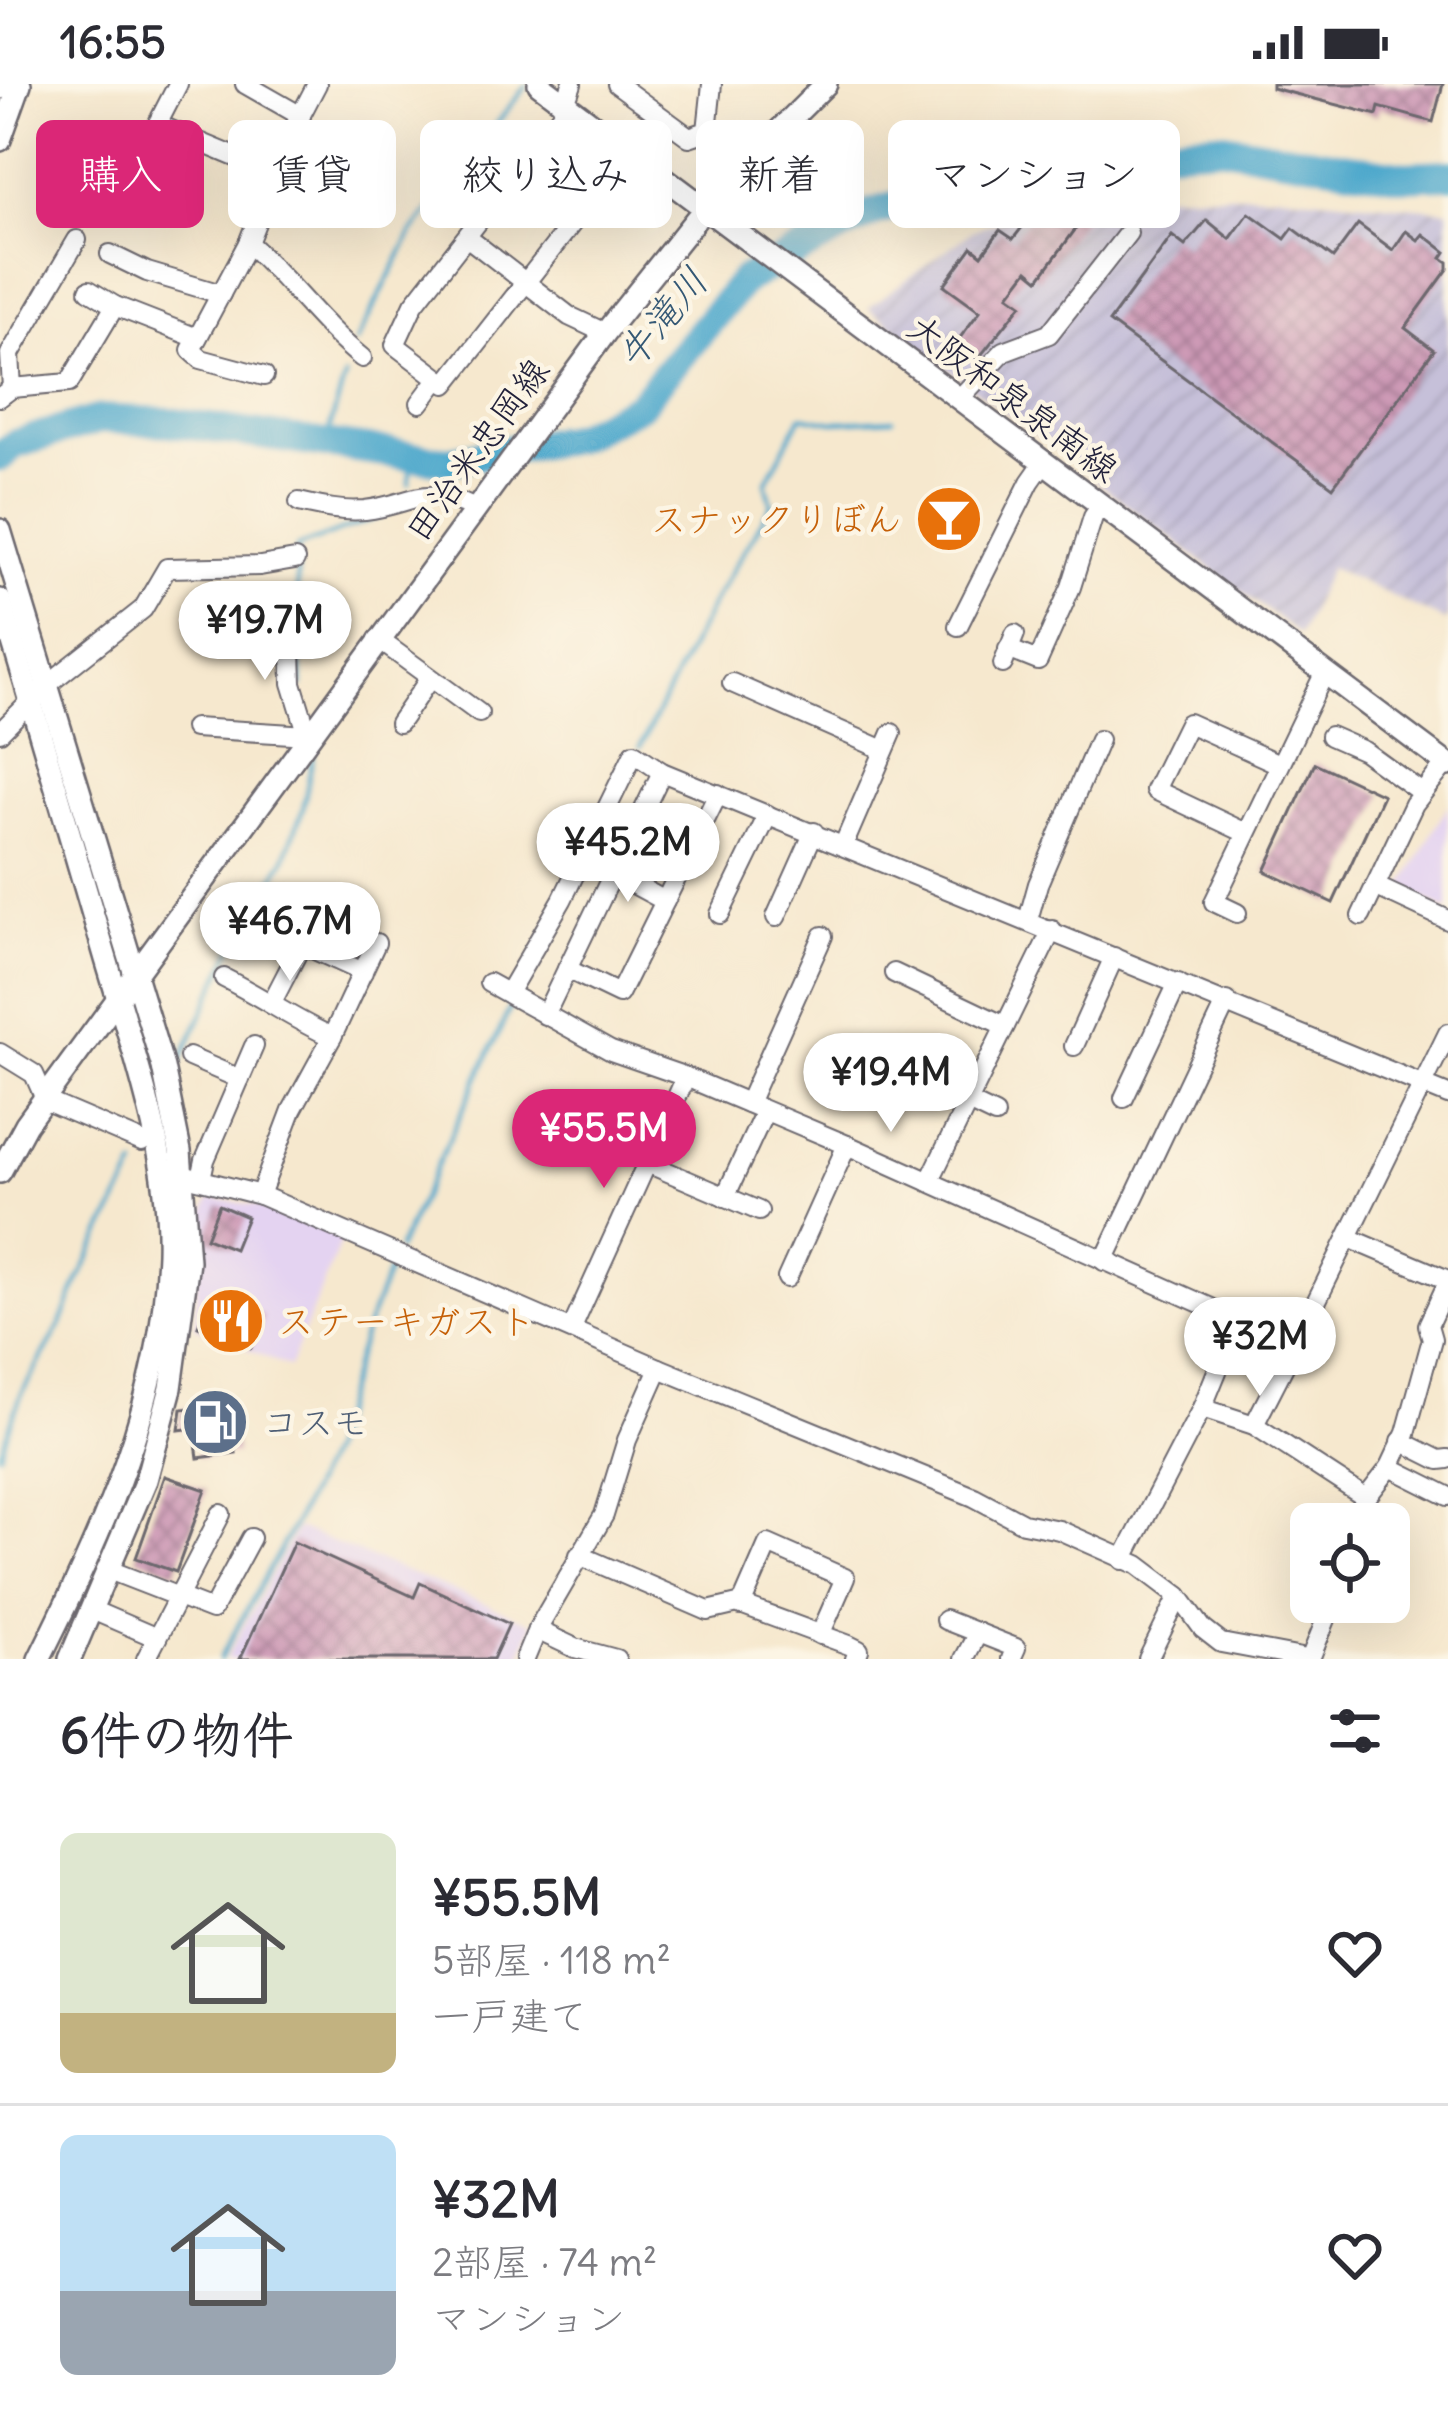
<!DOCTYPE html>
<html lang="ja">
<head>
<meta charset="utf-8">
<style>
	body { margin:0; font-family:Delius,"Klee One",sans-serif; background:#f7f7f7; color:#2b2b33; height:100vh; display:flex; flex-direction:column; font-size:45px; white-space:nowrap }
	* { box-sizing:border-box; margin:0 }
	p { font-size:39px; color:#7c7c81 }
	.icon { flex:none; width:66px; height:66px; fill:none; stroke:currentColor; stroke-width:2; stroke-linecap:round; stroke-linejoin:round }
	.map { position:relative; height:1575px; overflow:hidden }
	.drawer { display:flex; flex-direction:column; background:#fff; flex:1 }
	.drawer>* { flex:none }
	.guide { position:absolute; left:36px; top:36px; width:1377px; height:108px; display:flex; gap:24px }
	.controls { position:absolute; left:1290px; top:1419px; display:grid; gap:24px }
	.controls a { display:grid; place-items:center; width:120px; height:120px; border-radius:18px; background:#fff; box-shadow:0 12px 48px #0002; font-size:60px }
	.price { position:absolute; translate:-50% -102px; padding:0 27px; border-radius:42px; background:#fff; color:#222; font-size:39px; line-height:78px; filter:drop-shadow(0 3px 6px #0008) }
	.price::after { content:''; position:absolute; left:50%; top:72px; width:36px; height:27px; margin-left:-18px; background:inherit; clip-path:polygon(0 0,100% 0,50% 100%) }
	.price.selected { background:#db2777; color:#fff }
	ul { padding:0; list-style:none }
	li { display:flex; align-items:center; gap:36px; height:300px; padding:0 60px }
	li+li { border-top:3px solid #e1e1e2 }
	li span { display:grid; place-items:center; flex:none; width:336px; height:240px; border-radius:18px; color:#555 }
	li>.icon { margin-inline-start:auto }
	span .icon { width:144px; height:144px; fill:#fffc; stroke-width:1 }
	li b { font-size:51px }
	h2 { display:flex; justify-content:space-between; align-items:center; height:144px; padding:0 60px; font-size:51px }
	.pill { padding:0 42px; border-radius:18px; background:#fff; box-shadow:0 12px 48px #0002; font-size:42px; line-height:108px }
	.pill.selected { background:#db2777; color:#fff }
	.status { display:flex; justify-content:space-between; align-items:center; height:84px; padding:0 60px; background:#fff; direction:ltr }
	.status svg { height:33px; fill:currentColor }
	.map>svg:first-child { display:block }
	.built { fill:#e4d3f1 }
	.industrial { fill:url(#industrial-furrows) }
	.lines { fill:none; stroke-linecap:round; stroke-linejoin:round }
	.stream { stroke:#4ea8cc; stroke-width:4.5 }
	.river { stroke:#4ea8cc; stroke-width:30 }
	.building { fill:url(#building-cross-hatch) }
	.minor-casing { stroke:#6c676e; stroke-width:22 }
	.major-casing { stroke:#6c676e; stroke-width:26 }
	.minor { stroke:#fff; stroke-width:18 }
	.major { stroke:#fff; stroke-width:21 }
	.labels { text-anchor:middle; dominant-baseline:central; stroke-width:9; stroke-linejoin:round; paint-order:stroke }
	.street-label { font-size:36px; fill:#22223b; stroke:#fcf5e5 }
	.food-label { font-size:36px; fill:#c56008; stroke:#fcf5e5; text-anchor:end }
	.service-label { font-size:36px; fill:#4e5e75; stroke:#fcf5e5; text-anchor:start }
	.water-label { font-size:39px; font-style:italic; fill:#345875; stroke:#fcf5e5 }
</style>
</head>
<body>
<div class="status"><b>16:55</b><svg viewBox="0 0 49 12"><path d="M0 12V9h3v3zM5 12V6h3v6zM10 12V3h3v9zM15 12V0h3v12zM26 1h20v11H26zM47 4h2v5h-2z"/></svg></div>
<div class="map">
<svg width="1448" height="1575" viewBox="0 0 1448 1575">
	<defs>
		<pattern id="industrial-furrows" width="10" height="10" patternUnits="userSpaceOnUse" patternTransform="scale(3)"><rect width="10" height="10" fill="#c6c0d9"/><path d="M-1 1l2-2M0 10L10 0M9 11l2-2" fill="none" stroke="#aaa5bb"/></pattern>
		<pattern id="building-cross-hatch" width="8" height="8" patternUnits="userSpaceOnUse" patternTransform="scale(3)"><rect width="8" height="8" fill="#cd9ab6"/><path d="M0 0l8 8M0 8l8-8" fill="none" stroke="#a67d95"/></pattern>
	</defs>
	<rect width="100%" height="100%" fill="#fcf5e5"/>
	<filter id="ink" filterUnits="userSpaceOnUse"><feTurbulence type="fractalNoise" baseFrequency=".00833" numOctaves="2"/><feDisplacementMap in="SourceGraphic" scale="24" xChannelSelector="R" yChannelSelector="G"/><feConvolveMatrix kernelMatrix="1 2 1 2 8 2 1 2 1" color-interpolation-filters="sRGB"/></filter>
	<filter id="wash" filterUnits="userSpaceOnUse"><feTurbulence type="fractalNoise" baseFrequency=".004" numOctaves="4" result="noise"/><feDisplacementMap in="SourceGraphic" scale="48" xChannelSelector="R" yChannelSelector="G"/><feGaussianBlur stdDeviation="2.7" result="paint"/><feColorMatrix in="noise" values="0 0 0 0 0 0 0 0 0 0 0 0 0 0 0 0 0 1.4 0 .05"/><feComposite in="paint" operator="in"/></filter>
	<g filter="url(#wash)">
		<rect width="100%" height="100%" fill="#f6e8ce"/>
		<g class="built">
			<polygon points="1448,721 1448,827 1402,804"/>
			<polygon points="211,1114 290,1128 343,1152 289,1283 195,1243 198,1143"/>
			<polygon points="297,1444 533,1539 519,1575 226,1575"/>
		</g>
		<polygon class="industrial" points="1153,110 1278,110 1448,126 1448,531 1445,537 1330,483 1299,551 868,224 972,147 1039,121"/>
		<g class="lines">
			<g class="stream">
				<polyline points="356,258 412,149 526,2"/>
				<polyline points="325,360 345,293"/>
				<polyline points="409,400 412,372"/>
				<polyline points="297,469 297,463 387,430"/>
				<polyline points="297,481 297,535"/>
				<polyline points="299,558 302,601"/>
				<polyline points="640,663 714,516 772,420 766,399 801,332 834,338 893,335"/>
				<polyline points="177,985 239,851 284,777 303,725 314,666"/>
				<polyline points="398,1165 512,920"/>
				<polyline points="0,1370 21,1311 60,1242 79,1195 136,1083"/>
				<polyline points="220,1575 296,1436 328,1369 363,1252 393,1175"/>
			</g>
			<polyline class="river" points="0,373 15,360 100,335 168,338 448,377 576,353 639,321 744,196 872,129 1052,74 1218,61 1404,92 1448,90"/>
		</g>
		<g id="blocks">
			<g class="building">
				<polygon points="1272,0 1443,0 1433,38 1379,23 1377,31 1272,4"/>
				<polygon points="1037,124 1064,139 1072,127 1083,135 1039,195 1028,186 1009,211 1022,220 978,275 956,259 980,227 944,201 972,163 982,171 1000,146 1013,155"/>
				<polygon points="1249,129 1285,155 1293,144 1333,174 1358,140 1393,166 1406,147 1418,156 1423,150 1446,168 1442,174 1448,178 1448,185 1405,244 1434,266 1333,403 1109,238 1172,152 1185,162 1207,136 1230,155"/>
				<polygon points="1315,679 1383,711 1333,819 1265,787"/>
				<polygon points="219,1121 247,1133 234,1165 206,1154"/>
				<polygon points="209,1216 229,1224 232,1219 264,1232 251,1264 198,1242"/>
				<polygon points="229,1319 236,1369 198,1374 194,1344 179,1346 182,1325"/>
				<polygon points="165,1392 206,1406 176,1488 136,1474"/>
				<polygon points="294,1458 414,1513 420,1499 509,1540 493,1575 240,1575"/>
			</g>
		</g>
	</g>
	<g filter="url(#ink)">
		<use href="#blocks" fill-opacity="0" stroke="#6c676e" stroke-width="3"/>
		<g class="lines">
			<g class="minor-casing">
				<g id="minor">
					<polyline points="245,0 301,32"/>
					<polyline points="572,0 561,31 414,220 395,261 446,300 628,68"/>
					<polyline points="617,0 689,53 707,47 712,0"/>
					<polyline points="159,41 276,90"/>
					<polyline points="112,128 178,0"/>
					<polyline points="468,154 569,232 605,249"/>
					<path d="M248 159C289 196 320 240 362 274"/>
					<polyline points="110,170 147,188 221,210"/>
					<polyline points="89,206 115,222 197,254"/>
					<polyline points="264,292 201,275 191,266 248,159 293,46 317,0"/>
					<polyline points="12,304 10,270 77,156"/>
					<polyline points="0,313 12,304 69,299 115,222"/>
					<polyline points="959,315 1004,267 1049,250 1128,149"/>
					<polyline points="420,319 438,295"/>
					<path d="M299 418C321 423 342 428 365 426 415 420 423 398 475 425"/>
					<polyline points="958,542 1030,398 1044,378"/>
					<polyline points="378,555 479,629"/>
					<polyline points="209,558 291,558"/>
					<polyline points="1008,565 1038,577 1071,503 1093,433 1101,421"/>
					<polyline points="1003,580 1015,550"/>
					<polyline points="732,599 884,666"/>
					<polyline points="399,639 430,594"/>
					<polyline points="194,644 308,651 292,599 290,536"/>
					<polyline points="0,648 47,601 143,525 167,484 260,482 295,476"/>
					<polyline points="1330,652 1364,667 1422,709"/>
					<polyline points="1246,749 1155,706 1188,639 1279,680"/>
					<polyline points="844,760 892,649"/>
					<polyline points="613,789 665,817"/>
					<polyline points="1375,802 1448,836"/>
					<polyline points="1237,829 1214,818 1325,588"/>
					<polyline points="720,830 768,731"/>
					<polyline points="1361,832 1414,720 1446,679"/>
					<polyline points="776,833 814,748"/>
					<polyline points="1028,836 1038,800 1099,656"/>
					<polyline points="266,844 363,888"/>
					<polyline points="567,885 619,910 718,710"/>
					<polyline points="894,889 1005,942"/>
					<path d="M224 894C262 913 294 936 332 953"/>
					<polyline points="489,899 611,967 686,993 847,1061 1238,1236"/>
					<polyline points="508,909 562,816 634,669 662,688 1448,1011"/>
					<polyline points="271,920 302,860"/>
					<polyline points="545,931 662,688"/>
					<polyline points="1074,962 1114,873"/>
					<polyline points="0,969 34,990 46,1017 142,1058"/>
					<polyline points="189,973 240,995"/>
					<polyline points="1124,1014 1178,899"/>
					<polyline points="968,1018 995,1031"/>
					<polyline points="748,1019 823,852"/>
					<polyline points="647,1079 759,1127"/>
					<polyline points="171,1092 182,1091 260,1111 659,1284 974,1413 1023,1439 1059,1446 1138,1481 1179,1512 1203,1545 1221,1559 1307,1575"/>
					<polyline points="201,1095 205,1076 254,962"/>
					<polyline points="929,1098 1052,846"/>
					<polyline points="260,1111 292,1026 332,953 376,859"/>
					<polyline points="725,1113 765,1027"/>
					<polyline points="1349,1154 1448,1196"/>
					<polyline points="1104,1177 1227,917"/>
					<polyline points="787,1194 847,1061"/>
					<polyline points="572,1244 686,993"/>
					<polyline points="1202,1324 1254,1341 1366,1414 1390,1383 1448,1412"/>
					<polyline points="1254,1341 1294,1263"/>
					<polyline points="1401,1357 1439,1376 1448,1375"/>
					<polyline points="1390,1383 1406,1349 1432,1255 1428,1241 1448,1198"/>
					<polyline points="1358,1440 1366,1414"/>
					<polyline points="579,1471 708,1527 738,1520 849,1561 859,1566 855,1575"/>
					<polyline points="1123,1476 1202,1324 1238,1236 1294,1263 1448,949"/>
					<polyline points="109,1486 212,1526 251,1454"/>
					<polyline points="741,1522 768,1460 845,1494 820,1551"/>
					<polyline points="92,1526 157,1554"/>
					<polyline points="945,1536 1016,1564 1011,1575"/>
					<polyline points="537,1546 575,1564 616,1575"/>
					<polyline points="146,1575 221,1430"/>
					<polyline points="525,1575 537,1546 604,1431 627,1356 659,1284"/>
					<polyline points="964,1575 978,1549"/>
					<polyline points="1148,1575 1179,1512"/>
					<polyline points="1310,1575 1333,1518"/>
				</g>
			</g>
			<g class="major-casing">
				<g id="major">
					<polyline points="539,0 1448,681"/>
					<polyline points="0,4 1,0"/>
					<polyline points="0,56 20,0"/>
					<polyline points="0,446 163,983 180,1067 188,1177 171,1304 146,1396 70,1575"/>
					<path d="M0 516C37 636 71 756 106 875 133 966 171 1074 168 1169 163 1315 103 1447 39 1575"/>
					<polyline points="0,1088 26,1040 605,249 720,105 826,0"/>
				</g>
			</g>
			<use href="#minor" class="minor"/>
			<use href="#major" class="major"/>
		</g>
	</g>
	<defs>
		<g id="bar-disc" transform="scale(3.45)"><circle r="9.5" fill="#e8710a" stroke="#fcf5e5"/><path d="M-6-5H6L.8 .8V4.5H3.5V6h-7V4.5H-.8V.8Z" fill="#fff"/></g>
		<g id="restaurant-disc" transform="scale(3.45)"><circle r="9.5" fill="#e8710a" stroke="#fcf5e5"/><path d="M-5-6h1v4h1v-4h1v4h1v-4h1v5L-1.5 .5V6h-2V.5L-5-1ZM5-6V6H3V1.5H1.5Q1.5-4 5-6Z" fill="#fff"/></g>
		<g id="fuel-disc" transform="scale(3.45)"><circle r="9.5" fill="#5c6f8a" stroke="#fcf5e5"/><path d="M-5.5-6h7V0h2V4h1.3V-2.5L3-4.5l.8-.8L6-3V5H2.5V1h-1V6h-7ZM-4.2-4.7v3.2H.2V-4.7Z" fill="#fff"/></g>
	</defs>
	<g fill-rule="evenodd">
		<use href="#bar-disc" x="949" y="435"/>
		<use href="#restaurant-disc" x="231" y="1237"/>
		<use href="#fuel-disc" x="215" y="1338"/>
	</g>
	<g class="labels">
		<g class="street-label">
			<text transform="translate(1013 314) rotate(37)">大阪和泉泉南線</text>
			<text transform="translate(477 366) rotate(-54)">田治米忠岡線</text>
		</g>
		<g class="food-label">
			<text x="902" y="435">スナックりぼん</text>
			<text x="278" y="1237" text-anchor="start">ステーキガスト</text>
		</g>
		<g class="service-label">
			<text x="262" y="1338">コスモ</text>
		</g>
		<g class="water-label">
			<text transform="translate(662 234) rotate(-50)">牛滝川</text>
		</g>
	</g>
</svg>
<div class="controls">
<a><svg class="icon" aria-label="locate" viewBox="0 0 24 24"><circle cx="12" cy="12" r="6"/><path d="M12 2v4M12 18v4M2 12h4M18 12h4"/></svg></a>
</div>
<b class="price" style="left:265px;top:599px">¥19.7M</b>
<b class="price" style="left:628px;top:821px">¥45.2M</b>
<b class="price" style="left:290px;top:900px">¥46.7M</b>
<b class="price" style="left:891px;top:1051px">¥19.4M</b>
<b class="price selected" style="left:604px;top:1107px">¥55.5M</b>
<b class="price" style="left:1260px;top:1315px">¥32M</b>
<div class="guide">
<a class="pill selected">購入</a>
<a class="pill">賃貸</a>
<a class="pill">絞り込み</a>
<a class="pill">新着</a>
<a class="pill">マンション</a>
</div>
</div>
<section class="drawer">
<h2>6件の物件<svg class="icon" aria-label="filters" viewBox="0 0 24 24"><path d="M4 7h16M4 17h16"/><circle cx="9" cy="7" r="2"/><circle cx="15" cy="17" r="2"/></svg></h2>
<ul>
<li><span style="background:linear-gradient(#dfe7d0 75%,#c2b280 0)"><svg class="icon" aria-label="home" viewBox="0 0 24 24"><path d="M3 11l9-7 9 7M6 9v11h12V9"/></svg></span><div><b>¥55.5M</b><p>5部屋 · 118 m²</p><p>一戸建て</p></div><svg class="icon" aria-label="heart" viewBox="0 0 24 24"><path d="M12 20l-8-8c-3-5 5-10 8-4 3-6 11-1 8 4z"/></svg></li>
<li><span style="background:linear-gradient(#bfe0f5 65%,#9aa5b1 0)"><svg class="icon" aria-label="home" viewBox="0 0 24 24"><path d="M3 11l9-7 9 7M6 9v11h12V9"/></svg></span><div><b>¥32M</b><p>2部屋 · 74 m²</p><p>マンション</p></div><svg class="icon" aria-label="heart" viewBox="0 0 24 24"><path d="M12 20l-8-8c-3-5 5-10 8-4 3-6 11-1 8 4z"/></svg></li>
</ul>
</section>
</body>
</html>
